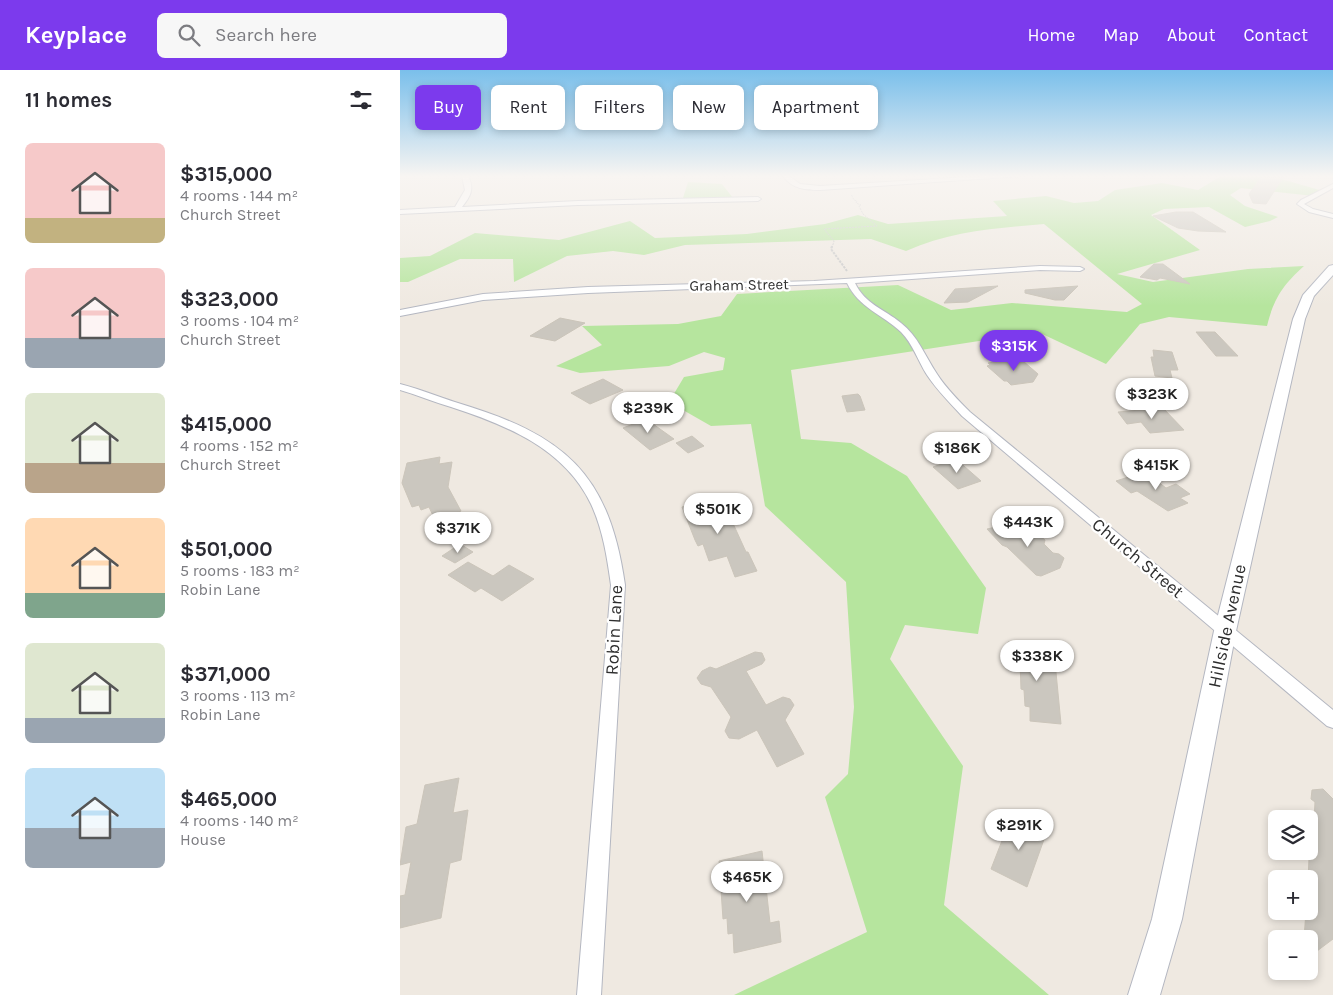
<!DOCTYPE html>
<html lang="en">
<head>
<meta charset="utf-8">
<style>
	body { margin:0; font-family:Karla,sans-serif; background:#f7f7f7; color:#2b2b33; height:100vh; display:flex; flex-direction:column; font-size:19px; white-space:nowrap }
	* { box-sizing:border-box; margin:0 }
	p { font-size:16px; color:#7c7c81 }
	.icon { flex:none; width:28px; height:28px; fill:none; stroke:currentColor; stroke-width:2; stroke-linecap:round; stroke-linejoin:round }
	.map { position:relative; flex:1; overflow:hidden }
	.drawer { display:flex; flex-direction:column; background:#fff; width:400px }
	.drawer>* { flex:none }
	.hud { position:absolute; left:15px; top:15px; width:475px; height:45px; display:flex; gap:10px }
	.controls { position:absolute; left:868px; top:740px; display:grid; gap:10px }
	.controls a { display:grid; place-items:center; width:50px; height:50px; border-radius:8px; background:#fff; box-shadow:0 2px 8px #0003; font-size:25px }
	.price { position:absolute; translate:-50% -42px; padding:0 11px; border-radius:18px; background:#fff; color:#222; font-size:16px; line-height:32px; filter:drop-shadow(0 1px 2px #0008) }
	.price::after { content:''; position:absolute; left:50%; top:30px; width:15px; height:11px; margin-left:-8px; background:inherit; clip-path:polygon(0 0,100% 0,50% 100%) }
	.price.current { background:#7c3aed; color:#fff }
	ul { padding:0; list-style:none }
	li { display:flex; align-items:center; gap:15px; height:125px; padding:0 25px }
	li span { display:grid; place-items:center; flex:none; width:140px; height:100px; border-radius:8px; color:#555 }
	li>.icon { margin-inline-start:auto }
	span .icon { width:60px; height:60px; fill:#fffc; stroke-width:1 }
	li b { font-size:21px }
	h2 { display:flex; justify-content:space-between; align-items:center; height:60px; padding:0 25px; font-size:21px }
	.chip { padding:0 18px; border-radius:8px; background:#fff; box-shadow:0 2px 8px #0003; font-size:18px; line-height:45px }
	.chip.current { background:#7c3aed; color:#fff }
	header { display:flex; align-items:center; gap:30px; box-sizing:border-box; height:70px; padding:0 25px; background:#7c3aed; color:#fff }
	header strong { font-size:24px }
	nav { display:flex; gap:28px; margin-inline-start:auto; font-size:18px }
	.search { width:350px; height:45px; background:#f7f7f7; display:flex; align-items:center; gap:12px; box-sizing:border-box; padding:0 18px; border-radius:8px; color:#7c7c81; font-size:19px }
	main { display:flex; flex:1; min-height:0 }
	.map>svg:first-child { display:block }
	.green { fill:#b6e59e }
	.building { fill:#cbc7bf; stroke:#cbc5ba }
	.lines { fill:none; stroke-linecap:round; stroke-linejoin:round }
	.minor-casing { stroke:#b4b7c1; stroke-width:2 }
	.secondary-casing { stroke:#b4b7c1; stroke-width:2 }
	.path-far1 { stroke:#c9c9c9; stroke-width:1; stroke-dasharray:2 1; stroke-linecap:butt }
	.path { stroke:#c9c9c9; stroke-width:2; stroke-dasharray:2.5 1; stroke-linecap:butt }
	.minor { fill:#fff; fill-rule:evenodd }
	.secondary { fill:#fff; fill-rule:evenodd }
	.labels { text-anchor:middle; dominant-baseline:central; stroke-width:4.5; stroke-linejoin:round; paint-order:stroke }
	.far-street-label { font-size:15px; fill:#2e2e2e; stroke:#fff }
	.street-label { font-size:18px; fill:#2e2e2e; stroke:#fff }
</style>
</head>
<body>
<header>
<strong>Keyplace</strong>
<div class="search"><svg class="icon" aria-label="search" viewBox="0 0 24 24"><circle cx="10" cy="10" r="6"/><path d="M15 15l6 6"/></svg>Search here</div>
<nav><a>Home</a><a>Map</a><a>About</a><a>Contact</a></nav>
</header>
<main>
<section class="drawer">
<h2>11 homes<svg class="icon" aria-label="filters" viewBox="0 0 24 24"><path d="M4 7h16M4 17h16"/><circle cx="9" cy="7" r="2"/><circle cx="15" cy="17" r="2"/></svg></h2>
<ul>
<li><span style="background:linear-gradient(#f6c9c9 75%,#c2b280 0)"><svg class="icon" aria-label="home" viewBox="0 0 24 24"><path d="M3 11l9-7 9 7M6 9v11h12V9"/></svg></span><div><b>$315,000</b><p>4 rooms · 144 m²</p><p>Church Street</p></div></li>
<li><span style="background:linear-gradient(#f6c9c9 70%,#9aa5b1 0)"><svg class="icon" aria-label="home" viewBox="0 0 24 24"><path d="M3 11l9-7 9 7M6 9v11h12V9"/></svg></span><div><b>$323,000</b><p>3 rooms · 104 m²</p><p>Church Street</p></div></li>
<li><span style="background:linear-gradient(#dfe7d0 70%,#b9a48a 0)"><svg class="icon" aria-label="home" viewBox="0 0 24 24"><path d="M3 11l9-7 9 7M6 9v11h12V9"/></svg></span><div><b>$415,000</b><p>4 rooms · 152 m²</p><p>Church Street</p></div></li>
<li><span style="background:linear-gradient(#ffd9b3 75%,#7fa58c 0)"><svg class="icon" aria-label="home" viewBox="0 0 24 24"><path d="M3 11l9-7 9 7M6 9v11h12V9"/></svg></span><div><b>$501,000</b><p>5 rooms · 183 m²</p><p>Robin Lane</p></div></li>
<li><span style="background:linear-gradient(#dfe7d0 75%,#9aa5b1 0)"><svg class="icon" aria-label="home" viewBox="0 0 24 24"><path d="M3 11l9-7 9 7M6 9v11h12V9"/></svg></span><div><b>$371,000</b><p>3 rooms · 113 m²</p><p>Robin Lane</p></div></li>
<li><span style="background:linear-gradient(#bfe0f5 60%,#9aa5b1 0)"><svg class="icon" aria-label="home" viewBox="0 0 24 24"><path d="M3 11l9-7 9 7M6 9v11h12V9"/></svg></span><div><b>$465,000</b><p>4 rooms · 140 m²</p><p>House</p></div></li>
</ul>
</section>
<div class="map">
<svg width="933" height="925" viewBox="0 0 933 925">
	<rect width="100%" height="100%" fill="#efe9e1"/>
	<g class="green">
		<path d="M821 106H871L923 121 914 126 841 118 830 125 845 136 878 147 870 151 845 157 809 137 764 139 751 145 800 180 717 204 753 212 848 199 904 196C883 215 874 228 867 256L769 247 740 254 706 294 638 262 391 300 401 369 451 373 507 406 586 518 578 564 505 555 490 589 563 696 544 835 649 925H334L467 862 425 727 448 704 454 637 446 512 365 436 351 354 311 356 269 332 284 307 323 300 325 288 304 282 269 296 180 303 156 296 202 275 182 256 278 254 321 246 337 224 498 215 551 240 612 233 727 242 742 234 644 154C597 158 550 161 506 181L471 169 285 175 244 185 213 181 167 186 114 212 113 189H60L8 212H0V188L30 186 75 163 159 170 230 151 255 168 347 164 425 154 458 145 488 154 607 146 593 131 646 126 674 133 698 131 715 120 762 113 798 120Z"/>
		<polygon points="288,112 322,114 333,128 283,128"/>
	</g>
	<g class="building">
		<polygon points="862,106 884,106 866,134 853,133 849,124"/>
		<polygon points="776,142 793,142 826,162 798,161 778,158 753,146"/>
		<polygon points="754,194 763,194 790,214 760,208 757,210 740,207"/>
		<polygon points="598,216 568,232 544,233 555,219"/>
		<polygon points="678,216 664,230 655,230 625,223 625,220"/>
		<polygon points="160,248 185,253 155,271 130,266"/>
		<polygon points="796,262 815,262 838,286 816,286"/>
		<polygon points="753,280 772,282 778,300 770,300 772,308 755,306 751,287 754,287"/>
		<polygon points="607,290 623,291 638,304 633,312 611,315 607,311 604,311 587,296 590,295 588,293"/>
		<polygon points="203,309 223,320 190,334 171,323"/>
		<polygon points="458,324 460,326 465,340 447,342 442,326"/>
		<polygon points="763,338 784,360 750,363 741,352 727,354 718,342"/>
		<polygon points="246,349 274,369 250,380 223,358"/>
		<polygon points="292,366 304,376 288,383 276,373"/>
		<polygon points="40,387 39,394 52,392 48,417 61,441 35,450 29,437 21,440 19,435 12,437 2,413 7,393"/>
		<polygon points="556,389 581,411 558,419 533,397"/>
		<polygon points="741,403 753,412 757,411 766,418 776,414 790,424 780,428 788,433 768,441 737,421 731,423 716,411"/>
		<polygon points="321,427 346,482 348,482 357,501 335,507 327,486 309,491 303,474 298,476 295,470 282,437"/>
		<polygon points="622,451 634,466 640,466 645,470 644,474 653,483 659,484 664,488 660,498 641,506 636,505 607,477 602,475 587,459"/>
		<polygon points="60,474 73,482 55,493 42,486"/>
		<polygon points="68,492 93,506 109,495 134,509 102,531 81,518 75,522 48,505"/>
		<polygon points="608,572 645,576 645,591 655,592 661,654 630,651 630,637 625,636 624,620 621,619 620,592 609,591"/>
		<polygon points="355,582 362,583 365,590 362,594 346,601 366,635 383,627 390,629 394,635 385,650 404,684 377,697 357,660 339,669 329,668 325,661 331,647 311,617 301,614 297,608 302,601 310,597 316,599"/>
		<polygon points="59,708 53,743 68,740 61,790 50,793 41,848 0,858 0,826 5,825 11,792 0,795 6,757 17,754 25,715"/>
		<polygon points="923,719 933,729 933,869 909,887 909,869 904,869 906,841 909,841 908,809 909,789 912,790 915,732 911,729 912,720"/>
		<polygon points="612,745 647,761 627,817 591,799"/>
		<polygon points="362,781 370,853 379,851 381,872 334,883 333,863 328,864 327,848 323,849 319,791"/>
	</g>
	<g class="lines">
		<g class="minor-casing">
			<g id="minor">
				<path d="M62 106H68C75 119 70 127 62 137L178 131 358 127 361 129 358 131 178 135 0 144V140L55 137 65 120Z"/>
				<path d="M383 106H389L400 114 420 116 584 106H622L420 120C406 120 392 119 383 106Z"/>
				<polygon points="933,114 933,118 904,134 913,139 933,144 933,148 909,142 897,134 901,130"/>
				<path d="M640 196 680 197 684 199 680 201 640 200 455 213C465 234 484 239 501 253 518 266 525 286 537 304 546 318 558 330 570 342L933 640V658L927 656 562 346C550 333 537 320 527 305 518 291 513 274 501 262 482 244 459 238 447 213L188 223 83 230 0 246V240L83 224 188 217 414 211Z"/>
				<path d="M0 314C20 319 39 327 58 333 164 365 209 402 225 515L201 925H177L211 515C207 487 203 460 191 434 164 378 106 355 51 337 34 332 17 325 0 320Z"/>
			</g>
		</g>
		<g class="secondary-casing">
			<polygon id="secondary" points="933,195 933,205 914,226 905,249 836,561 782,849 760,925 728,925 752,849 814,561 893,249 903,225 929,196"/>
		</g>
		<polyline class="path-far1" points="432,178 434,171 424,159 477,156 463,144 459,136 461,135 456,133 457,131 454,130 451,124"/>
		<polyline class="path" points="432,176 431,179 447,201"/>
		<use href="#minor" class="minor"/>
		<use href="#secondary" class="secondary"/>
	</g>
	<linearGradient id="sky" x2="0" y2="1"><stop stop-color="#7abfeb"/><stop offset="0.45" stop-color="#f8f5f2"/><stop offset="1" stop-color="#f8f5f2" stop-opacity="0"/></linearGradient>
	<rect width="933" height="236" fill="url(#sky)"/>
	<g class="labels">
		<g class="far-street-label">
			<text transform="translate(339 215) rotate(-1)">Graham Street</text>
		</g>
		<g class="street-label">
			<text transform="translate(738 488) rotate(40)">Church Street</text>
			<text transform="translate(827 556) rotate(-78)">Hillside Avenue</text>
			<text transform="translate(214 560) rotate(-87)">Robin Lane</text>
		</g>
	</g>
</svg>
<div class="controls">
<a><svg class="icon" aria-label="layers" viewBox="0 0 24 24"><path d="M12 4l9 5-9 5-9-5zM3 14l9 5 9-5"/></svg></a>
<a>+</a>
<a>−</a>
</div>
<b class="price current" style="left:614px;top:302px">$315K</b>
<b class="price" style="left:752px;top:350px">$323K</b>
<b class="price" style="left:248px;top:364px">$239K</b>
<b class="price" style="left:557px;top:404px">$186K</b>
<b class="price" style="left:756px;top:421px">$415K</b>
<b class="price" style="left:318px;top:465px">$501K</b>
<b class="price" style="left:628px;top:478px">$443K</b>
<b class="price" style="left:58px;top:484px">$371K</b>
<b class="price" style="left:637px;top:612px">$338K</b>
<b class="price" style="left:619px;top:781px">$291K</b>
<b class="price" style="left:347px;top:833px">$465K</b>
<div class="hud">
<a class="chip current">Buy</a>
<a class="chip">Rent</a>
<a class="chip">Filters</a>
<a class="chip">New</a>
<a class="chip">Apartment</a>
</div>
</div>
</main>
</body>
</html>
